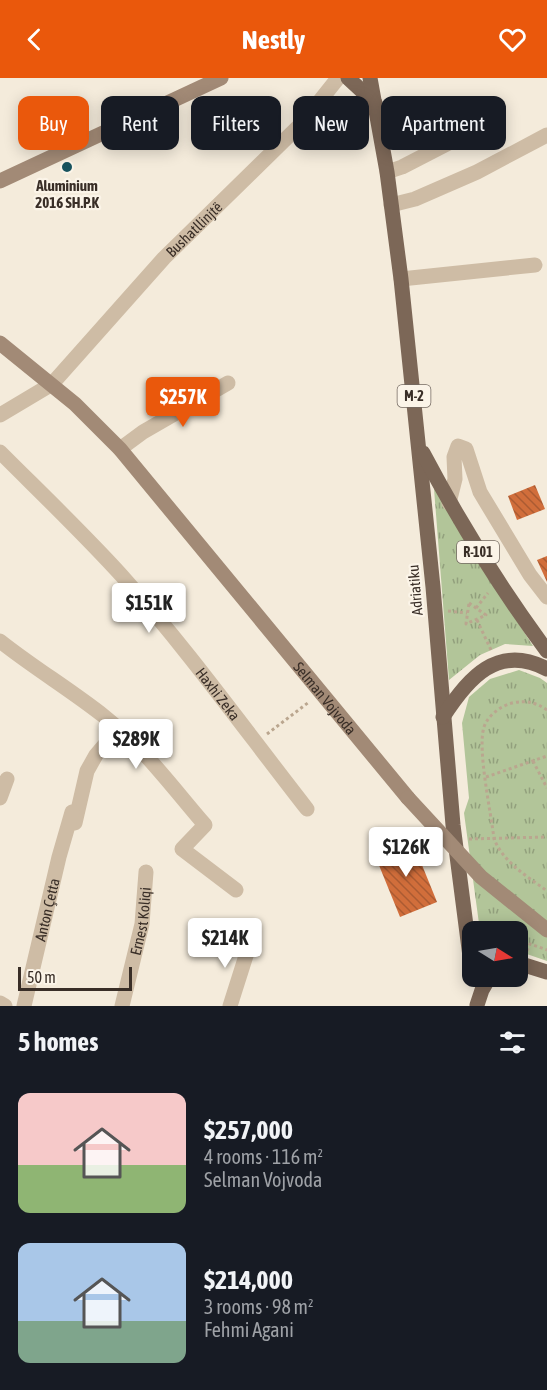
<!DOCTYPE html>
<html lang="en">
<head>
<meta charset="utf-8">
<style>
	body { margin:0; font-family:"Asap Condensed",sans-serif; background:#242831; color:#f1f3f6; height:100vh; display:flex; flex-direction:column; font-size:22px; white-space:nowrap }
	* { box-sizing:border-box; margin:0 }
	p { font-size:20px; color:#9ea1a6 }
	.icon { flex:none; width:33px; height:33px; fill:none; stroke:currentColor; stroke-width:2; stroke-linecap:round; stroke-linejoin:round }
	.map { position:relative; height:928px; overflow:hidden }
	.sheet { display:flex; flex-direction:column; background:#171b24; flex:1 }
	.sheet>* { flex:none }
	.guide { position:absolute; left:18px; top:18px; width:512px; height:54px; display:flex; gap:12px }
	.needle { width:39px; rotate:101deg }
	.tools { position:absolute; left:462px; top:843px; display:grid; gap:12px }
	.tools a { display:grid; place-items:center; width:66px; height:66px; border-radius:12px; background:#171b24; box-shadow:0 3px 15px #0003; font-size:30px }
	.scale { position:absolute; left:18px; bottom:15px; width:114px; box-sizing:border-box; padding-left:6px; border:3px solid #392e27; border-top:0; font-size:16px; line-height:21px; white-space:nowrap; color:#392e27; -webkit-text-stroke:4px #fbf4e8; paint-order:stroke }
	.price { position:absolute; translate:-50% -51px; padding:0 14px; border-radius:6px; background:#fff; color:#222; font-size:20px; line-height:39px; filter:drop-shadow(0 2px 3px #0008) }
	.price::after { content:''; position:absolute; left:50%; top:36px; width:18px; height:14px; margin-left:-9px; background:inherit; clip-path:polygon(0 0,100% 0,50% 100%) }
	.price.on { background:#ea580c; color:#fff }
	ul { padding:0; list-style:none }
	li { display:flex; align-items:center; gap:18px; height:150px; padding:0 18px }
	li span { display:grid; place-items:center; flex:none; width:168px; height:120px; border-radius:12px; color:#555 }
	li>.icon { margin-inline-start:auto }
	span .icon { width:72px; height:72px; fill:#fffc; stroke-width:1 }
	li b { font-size:26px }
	h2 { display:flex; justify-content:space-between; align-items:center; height:72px; padding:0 18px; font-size:26px }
	.pill { padding:0 21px; border-radius:12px; background:#171b24; box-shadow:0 3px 15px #0003; font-size:21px; line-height:54px }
	.pill.on { background:#ea580c; color:#fff }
	header { display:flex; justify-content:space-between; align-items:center; height:78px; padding:0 18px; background:#ea580c; color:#fff; font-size:27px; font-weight:700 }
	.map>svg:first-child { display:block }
	.grass { fill:url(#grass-tufts) }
	.building { fill:url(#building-back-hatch) }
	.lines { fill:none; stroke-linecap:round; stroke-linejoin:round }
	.path { stroke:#baa68f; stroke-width:3; stroke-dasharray:3 3; stroke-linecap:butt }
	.minor { stroke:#cebca5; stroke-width:15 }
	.tertiary { stroke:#cebca5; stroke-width:15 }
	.secondary { stroke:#a28a76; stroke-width:15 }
	.primary { stroke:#7c6757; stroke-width:15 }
	.secondary-bridge { stroke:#a28a76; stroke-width:15 }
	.poi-dot { fill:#18535e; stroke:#fbf4e8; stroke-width:2 }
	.labels { text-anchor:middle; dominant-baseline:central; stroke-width:4.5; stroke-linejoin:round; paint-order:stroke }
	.shield { fill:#fbf4e8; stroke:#736961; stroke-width:1.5 }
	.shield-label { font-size:14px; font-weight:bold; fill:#392e27 }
	.poi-label { font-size:15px; font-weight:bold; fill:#392e27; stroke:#fbf4e8 }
	.street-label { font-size:15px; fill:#392e27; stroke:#fbf4e8 }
</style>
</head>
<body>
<header><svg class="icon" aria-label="back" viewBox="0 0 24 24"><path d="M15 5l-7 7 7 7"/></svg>Nestly<svg class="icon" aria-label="heart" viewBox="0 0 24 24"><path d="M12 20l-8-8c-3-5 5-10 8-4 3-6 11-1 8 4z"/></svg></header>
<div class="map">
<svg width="547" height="928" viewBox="0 0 547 928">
	<defs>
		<pattern id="grass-tufts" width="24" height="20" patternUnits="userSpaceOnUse" patternTransform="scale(1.5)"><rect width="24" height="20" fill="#b2c599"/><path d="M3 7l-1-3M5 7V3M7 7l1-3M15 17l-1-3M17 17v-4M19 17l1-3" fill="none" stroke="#92a07d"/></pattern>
		<pattern id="building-back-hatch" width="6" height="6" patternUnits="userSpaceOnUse" patternTransform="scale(1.5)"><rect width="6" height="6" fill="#d16e3b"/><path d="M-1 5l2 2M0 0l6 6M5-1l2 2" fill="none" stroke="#ab5b32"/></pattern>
	</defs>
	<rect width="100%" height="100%" fill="#f4ebdb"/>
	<g class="grass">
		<polygon points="433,398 494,507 533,568 505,566 480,577 449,602"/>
		<polygon points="519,592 540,600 547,605 547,883 518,873 518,854 480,853 464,735 469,720 462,645 469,619 490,601"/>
	</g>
	<g class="building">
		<polygon points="535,407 545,431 517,442 508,418"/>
		<polygon points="547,478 547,504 537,482"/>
		<polygon points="411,760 437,824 400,839 374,775"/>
	</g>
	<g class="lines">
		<g class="path">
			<polygon points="469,525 486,537 466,546"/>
			<polyline points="476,530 488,515"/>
			<polyline points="448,533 467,535"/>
			<polyline points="477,542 491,572"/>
			<path d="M547 632C535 624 526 622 512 625 501 628 488 637 484 649 477 671 491 734 494 761 504 785 527 798 547 813"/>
			<polyline points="267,656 309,624"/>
			<polyline points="533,683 547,710"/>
			<polyline points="486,699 547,678"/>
			<polyline points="469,761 547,759"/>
			<polyline points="527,873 530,866 547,872"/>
		</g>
		<g class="minor">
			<polyline points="387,94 402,89 497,40"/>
			<polyline points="391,127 415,121 477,94 547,57"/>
			<polyline points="401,201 535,187"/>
			<path id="s1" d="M52 306 164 180 303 44 338 0"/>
			<polyline points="120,371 143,354 228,305"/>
			<path id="s2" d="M0 374C41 415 83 455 122 498 188 572 246 653 307 731"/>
			<polyline points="449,425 455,401 454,379 458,368 466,371 480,414 530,497 547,519"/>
			<path d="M0 563C34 590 71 612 105 639 143 669 173 710 205 747L182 771 236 812"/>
			<polyline points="0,720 7,701"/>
			<polyline points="75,745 87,693 96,677 118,651"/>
			<path id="s3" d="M24 928 59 779 72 734"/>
			<path id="s4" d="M122 928 142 846 146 794"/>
			<polyline points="230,928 250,865"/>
		</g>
		<g class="tertiary">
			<polyline points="0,337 52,306"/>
			<polyline points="0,925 5,928"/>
		</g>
		<g class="secondary">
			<polyline points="0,103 221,0"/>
			<path id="s5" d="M0 265 75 326 120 371 408 720"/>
		</g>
		<g class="primary">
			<polyline points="348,0 375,25"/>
			<polyline points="370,0 387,94 401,201 433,509 453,747 472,894"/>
			<path d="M423 375C460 445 500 510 547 573"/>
			<path d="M443 639C468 600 498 565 547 591"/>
			<polyline points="518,885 547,894"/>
			<polyline points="477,927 482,912 490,898"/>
		</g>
		<polyline class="secondary-bridge" points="408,720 481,799 547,852"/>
	</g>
	<circle class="poi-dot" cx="67" cy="89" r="6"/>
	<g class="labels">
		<g class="shield">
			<rect x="397.5" y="307" width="33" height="22" rx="4.5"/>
			<rect x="457" y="463" width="42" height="22" rx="4.5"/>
		</g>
		<g class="shield-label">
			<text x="414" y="318">M-2</text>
			<text x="478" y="474">R-101</text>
		</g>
		<g class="poi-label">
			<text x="67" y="107">Aluminium<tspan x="67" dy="17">2016 SH.P.K</tspan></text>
		</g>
		<g class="street-label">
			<text stroke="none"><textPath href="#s1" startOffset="210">Bushatllinjtë</textPath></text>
			<text transform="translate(415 512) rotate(-95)">Adriatiku</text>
			<text stroke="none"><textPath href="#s2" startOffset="326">Haxhi Zeka</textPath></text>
			<text stroke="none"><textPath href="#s5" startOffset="483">Selman Vojvoda</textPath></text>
			<text stroke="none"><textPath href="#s3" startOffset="99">Anton Çetta</textPath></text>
			<text stroke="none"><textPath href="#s4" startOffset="87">Ernest Koliqi</textPath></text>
		</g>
	</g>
</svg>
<div class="tools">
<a><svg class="needle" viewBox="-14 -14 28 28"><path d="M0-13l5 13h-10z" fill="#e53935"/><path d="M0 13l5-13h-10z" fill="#9ea1a6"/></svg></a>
</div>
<div class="scale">50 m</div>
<b class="price on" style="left:183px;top:350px">$257K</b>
<b class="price" style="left:149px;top:556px">$151K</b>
<b class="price" style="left:136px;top:692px">$289K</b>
<b class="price" style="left:406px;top:800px">$126K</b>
<b class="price" style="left:225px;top:891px">$214K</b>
<div class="guide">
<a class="pill on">Buy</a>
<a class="pill">Rent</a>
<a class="pill">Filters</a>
<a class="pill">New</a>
<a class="pill">Apartment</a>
</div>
</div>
<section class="sheet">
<h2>5 homes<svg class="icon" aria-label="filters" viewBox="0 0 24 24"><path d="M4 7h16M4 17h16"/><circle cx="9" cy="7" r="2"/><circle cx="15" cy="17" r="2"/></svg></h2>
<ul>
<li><span style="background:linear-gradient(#f6c9c9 60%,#8fb573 0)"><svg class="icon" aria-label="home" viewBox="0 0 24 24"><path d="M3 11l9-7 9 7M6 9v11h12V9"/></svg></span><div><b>$257,000</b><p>4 rooms · 116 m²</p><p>Selman Vojvoda</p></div></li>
<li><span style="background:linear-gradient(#a9c7e8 65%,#7fa58c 0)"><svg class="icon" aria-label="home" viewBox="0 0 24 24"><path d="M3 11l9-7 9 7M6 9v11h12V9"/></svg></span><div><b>$214,000</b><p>3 rooms · 98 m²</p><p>Fehmi Agani</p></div></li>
</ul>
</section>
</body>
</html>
